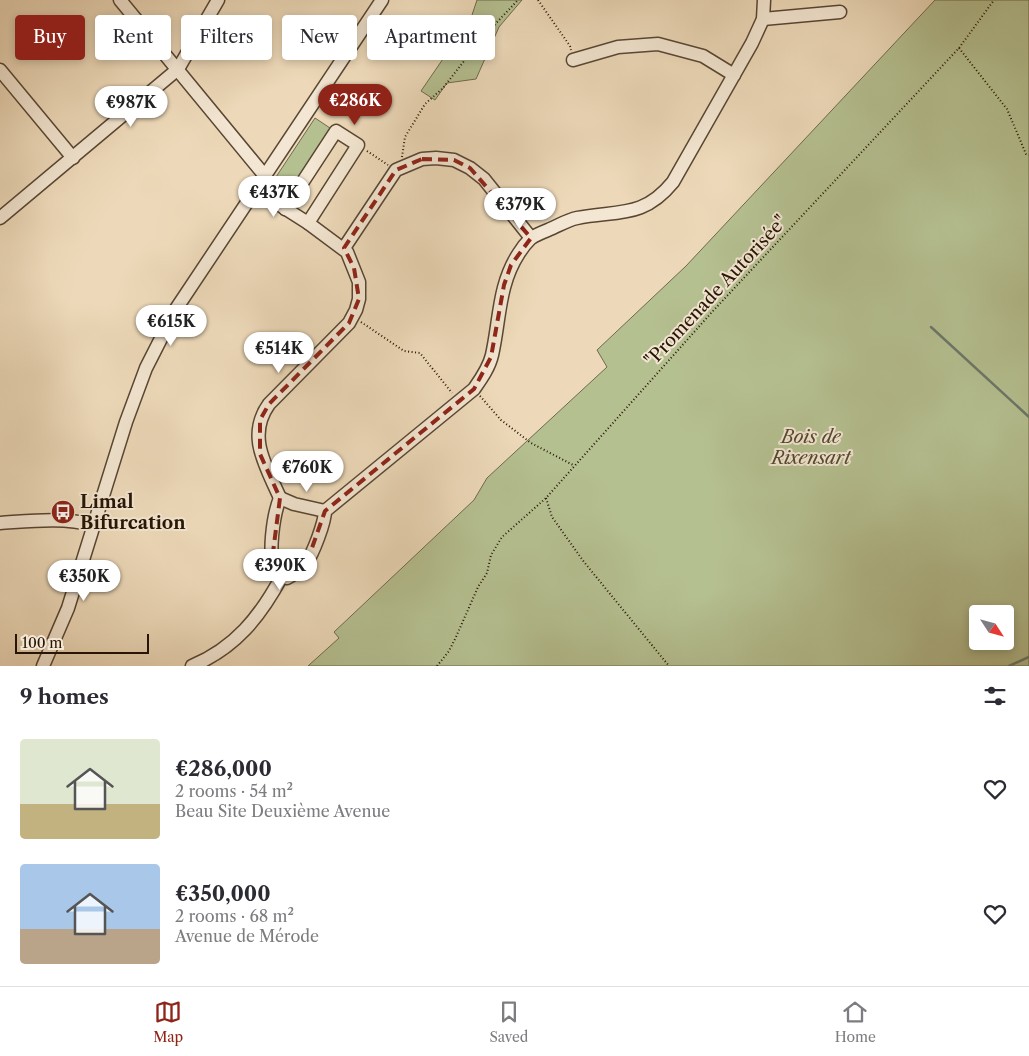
<!DOCTYPE html>
<html lang="en">
<head>
<meta charset="utf-8">
<style>
	body { margin:0; font-family:"Libre Caslon Text",serif; background:#f7f7f7; color:#2b2b33; height:100vh; display:flex; flex-direction:column; font-size:19px; white-space:nowrap }
	* { box-sizing:border-box; margin:0 }
	p { font-size:16px; color:#7c7c81 }
	.icon { flex:none; width:28px; height:28px; fill:none; stroke:currentColor; stroke-width:2; stroke-linecap:round; stroke-linejoin:round }
	.map { position:relative; height:666px; overflow:hidden }
	.side { display:flex; flex-direction:column; background:#fff; flex:1 }
	.side>* { flex:none }
	.guide { position:absolute; left:15px; top:15px; width:500px; height:45px; display:flex; gap:10px }
	.needle { width:32px; rotate:126deg }
	.fabs { position:absolute; left:969px; top:605px; display:grid; gap:10px }
	.fabs a { display:grid; place-items:center; width:45px; height:45px; border-radius:5px; background:#fff; box-shadow:0 2px 8px #0003; font-size:25px }
	.scale { position:absolute; left:15px; bottom:12px; width:134px; box-sizing:border-box; padding-left:5px; border:2px solid #271506; border-top:0; font-size:14px; line-height:18px; white-space:nowrap; color:#271506; -webkit-text-stroke:4px #f3e6d2; paint-order:stroke }
	.price { position:absolute; translate:-50% -42px; padding:0 11px; border-radius:18px; background:#fff; color:#222; font-size:16px; line-height:32px; filter:drop-shadow(0 1px 2px #0008) }
	.price::after { content:''; position:absolute; left:50%; top:30px; width:15px; height:11px; margin-left:-8px; background:inherit; clip-path:polygon(0 0,100% 0,50% 100%) }
	.price.current { background:#8f2418; color:#fff }
	ul { padding:0; list-style:none }
	li { display:flex; align-items:center; gap:15px; height:125px; padding:0 20px }
	li span { display:grid; place-items:center; flex:none; width:140px; height:100px; border-radius:5px; color:#555 }
	li>.icon { margin-inline-start:auto }
	span .icon { width:60px; height:60px; fill:#fffc; stroke-width:1 }
	li b { font-size:21px }
	h2 { display:flex; justify-content:space-between; align-items:center; height:60px; padding:0 20px; font-size:21px }
	.pill { padding:0 18px; border-radius:5px; background:#fff; box-shadow:0 2px 8px #0003; font-size:18px; line-height:45px }
	.pill.current { background:#8f2418; color:#fff }
	.tab-bar { display:flex; justify-content:space-around; align-items:center; height:70px; border-top:1px solid #e1e1e2; background:#fff; font-size:14px; color:#7c7c81 }
	.tab-bar a { display:grid; justify-items:center; gap:2px }
	.tab-bar .current { color:#8f2418 }
	.map>svg:first-child { display:block }
	.green { fill:#b5c091; stroke:#6e6a4c; fill-rule:evenodd }
	.lines { fill:none; stroke-linecap:round; stroke-linejoin:round }
	.stream { stroke:#6b786a; stroke-width:2.5 }
	.minor-casing { stroke:#584633; stroke-width:15 }
	.path { stroke:#271506; stroke-width:2; stroke-dasharray:1 2.5; stroke-linecap:butt }
	.minor { stroke:#f3e6d2; stroke-width:12 }
	.marked { fill:none; stroke:#8f2418; stroke-width:4; stroke-dasharray:10 6; stroke-linejoin:round }
	.labels { text-anchor:middle; dominant-baseline:central; stroke-width:4; stroke-linejoin:round; paint-order:stroke }
	.street-label { font-size:18px; fill:#271506; stroke:#f3e6d2 }
	.park-label { font-size:18px; font-style:italic; fill:#524830; stroke:#f3e6d2 }
	.poi-label { font-size:18px; font-weight:bold; fill:#271506; stroke:#f3e6d2; text-anchor:start }
</style>
</head>
<body>
<div class="map">
<svg width="1029" height="666" viewBox="0 0 1029 666">
	<rect width="100%" height="100%" fill="#edd9b9"/>
	<filter id="stains"><feTurbulence type="fractalNoise" baseFrequency=".004" numOctaves="4"/><feColorMatrix values="0 0 0 0 .2 0 0 0 0 .09 0 0 0 0 .02 0 0 0 .5 -.17"/></filter>
	<radialGradient id="worn" r=".72"><stop offset=".6" stop-color="#630" stop-opacity="0"/><stop offset="1" stop-color="#630" stop-opacity=".3"/></radialGradient>
	<g class="green">
		<polygon points="477,0 522,0 499,27 476,79 447,83 435,100 421,91 471,18"/>
		<path d="M935 0H1029V666H308L339 638 334 632 474 500 487 478 607 367 597 350 686 266ZM978 614H1005V641H978Z"/>
		<polygon points="315,118 330,128 283,201 276,190 274,180"/>
	</g>
	<g class="lines">
		<g class="stream">
			<polyline points="931,327 1029,417"/>
			<polyline points="1009,666 1029,657"/>
		</g>
		<g class="minor-casing">
			<g id="minor">
				<polyline points="120,0 265,176"/>
				<polyline points="763,19 840,12"/>
				<polyline points="573,60 618,47 658,44 703,56 734,75"/>
				<polyline points="0,70 73,158"/>
				<path d="M256 190 308 223 347 252 359 282V299L356 310 349 323 269 404C246 436 266 466 280 498"/>
				<polyline points="285,209 336,131 358,145 308,223"/>
				<polyline points="0,218 178,69 218,0"/>
				<polyline points="344,248 396,170 422,159 436,158 454,160 470,168 484,179 531,238"/>
				<path d="M280 498C274 513 266 558 277 572 279 575 283 577 287 578 294 574 300 570 306 563 313 554 325 522 325 511"/>
				<polyline points="280,498 294,504 325,511"/>
				<path d="M325 511 474 389C481 379 489 368 492 355 500 320 498 285 519 253 522 248 527 242 531 238 536 235 543 232 548 230 558 226 567 220 577 218 617 210 643 219 673 182L752 43 763 19 764 0"/>
				<path d="M0 523C31 521 63 517 93 525"/>
				<polyline points="43,666 68,608 126,422 146,368 176,309 382,0"/>
				<path d="M192 666C235 648 260 617 282 576"/>
			</g>
		</g>
		<g class="path">
			<polyline points="538,0 570,46 571,50"/>
			<polyline points="959,48 1007,109 1026,154 1029,155"/>
			<polyline points="367,151 388,165"/>
			<polyline points="402,157 405,137 425,104 443,88 482,38 518,0"/>
			<polyline points="361,322 404,351 420,353 452,393"/>
			<polyline points="480,396 501,420 531,443 573,465"/>
			<polyline points="546,498 552,517 584,562 669,666"/>
			<polyline points="437,666 449,651 456,637 478,587 487,573 491,555 502,537 546,498 712,312 959,48 994,0"/>
		</g>
		<use href="#minor" class="minor"/>
	</g>
	<path class="marked" d="M422 159 454 160 470 168 531 238 511 265 504 285 491 357 474 389 325 511 307 562 287 578 278 573 272 560 280 498 260 454V420L269 404 349 323 359 299 354 268 344 248 396 170Z"/>
	<defs>
		<g id="bus-disc" transform="scale(1.25)"><circle r="9.5" fill="#8f2418" stroke="#f3e6d2"/><path d="M-5-6H5V4H4V6H2V4H-2V6H-4V4H-5ZM-3.5-4V0h7V-4ZM-3.5 1.2v1.5H-2V1.2ZM2 1.2v1.5H3.5V1.2Z" fill="#fff"/></g>
	</defs>
	<g fill-rule="evenodd">
		<use href="#bus-disc" x="63" y="512"/>
	</g>
	<g class="labels">
		<g class="street-label">
			<text transform="translate(716 291) rotate(-47)">"Promenade Autorisée"</text>
		</g>
		<g class="park-label">
			<text x="811" y="437">Bois de<tspan x="811" dy="21">Rixensart</tspan></text>
		</g>
		<g class="poi-label">
			<text x="80" y="502">Limal<tspan x="80" dy="21">Bifurcation</tspan></text>
		</g>
	</g>
	<rect width="100%" height="100%" filter="url(#stains)"/>
	<rect width="100%" height="100%" fill="url(#worn)"/>
</svg>
<div class="fabs">
<a><svg class="needle" viewBox="-14 -14 28 28"><path d="M0-13l5 13h-10z" fill="#e53935"/><path d="M0 13l5-13h-10z" fill="#7c7c81"/></svg></a>
</div>
<div class="scale">100 m</div>
<b class="price current" style="left:355px;top:126px">€286K</b>
<b class="price" style="left:131px;top:128px">€987K</b>
<b class="price" style="left:274px;top:218px">€437K</b>
<b class="price" style="left:520px;top:230px">€379K</b>
<b class="price" style="left:171px;top:347px">€615K</b>
<b class="price" style="left:279px;top:374px">€514K</b>
<b class="price" style="left:307px;top:493px">€760K</b>
<b class="price" style="left:280px;top:591px">€390K</b>
<b class="price" style="left:84px;top:602px">€350K</b>
<div class="guide">
<a class="pill current">Buy</a>
<a class="pill">Rent</a>
<a class="pill">Filters</a>
<a class="pill">New</a>
<a class="pill">Apartment</a>
</div>
</div>
<section class="side">
<h2>9 homes<svg class="icon" aria-label="filters" viewBox="0 0 24 24"><path d="M4 7h16M4 17h16"/><circle cx="9" cy="7" r="2"/><circle cx="15" cy="17" r="2"/></svg></h2>
<ul>
<li><span style="background:linear-gradient(#dfe7d0 65%,#c2b280 0)"><svg class="icon" aria-label="home" viewBox="0 0 24 24"><path d="M3 11l9-7 9 7M6 9v11h12V9"/></svg></span><div><b>€286,000</b><p>2 rooms · 54 m²</p><p>Beau Site Deuxième Avenue</p></div><svg class="icon" aria-label="heart" viewBox="0 0 24 24"><path d="M12 20l-8-8c-3-5 5-10 8-4 3-6 11-1 8 4z"/></svg></li>
<li><span style="background:linear-gradient(#a9c7e8 65%,#b9a48a 0)"><svg class="icon" aria-label="home" viewBox="0 0 24 24"><path d="M3 11l9-7 9 7M6 9v11h12V9"/></svg></span><div><b>€350,000</b><p>2 rooms · 68 m²</p><p>Avenue de Mérode</p></div><svg class="icon" aria-label="heart" viewBox="0 0 24 24"><path d="M12 20l-8-8c-3-5 5-10 8-4 3-6 11-1 8 4z"/></svg></li>
</ul>
</section>
<nav class="tab-bar">
<a class="current"><svg class="icon" aria-label="map" viewBox="0 0 24 24"><path d="M3 6l6-2 6 2 6-2v14l-6 2-6-2-6 2zM9 4v14M15 6v14"/></svg>Map</a>
<a><svg class="icon" aria-label="saved" viewBox="0 0 24 24"><path d="M7 4h10v16l-5-4-5 4z"/></svg>Saved</a>
<a><svg class="icon" aria-label="home" viewBox="0 0 24 24"><path d="M3 11l9-7 9 7M6 9v11h12V9"/></svg>Home</a>
</nav>
</body>
</html>
